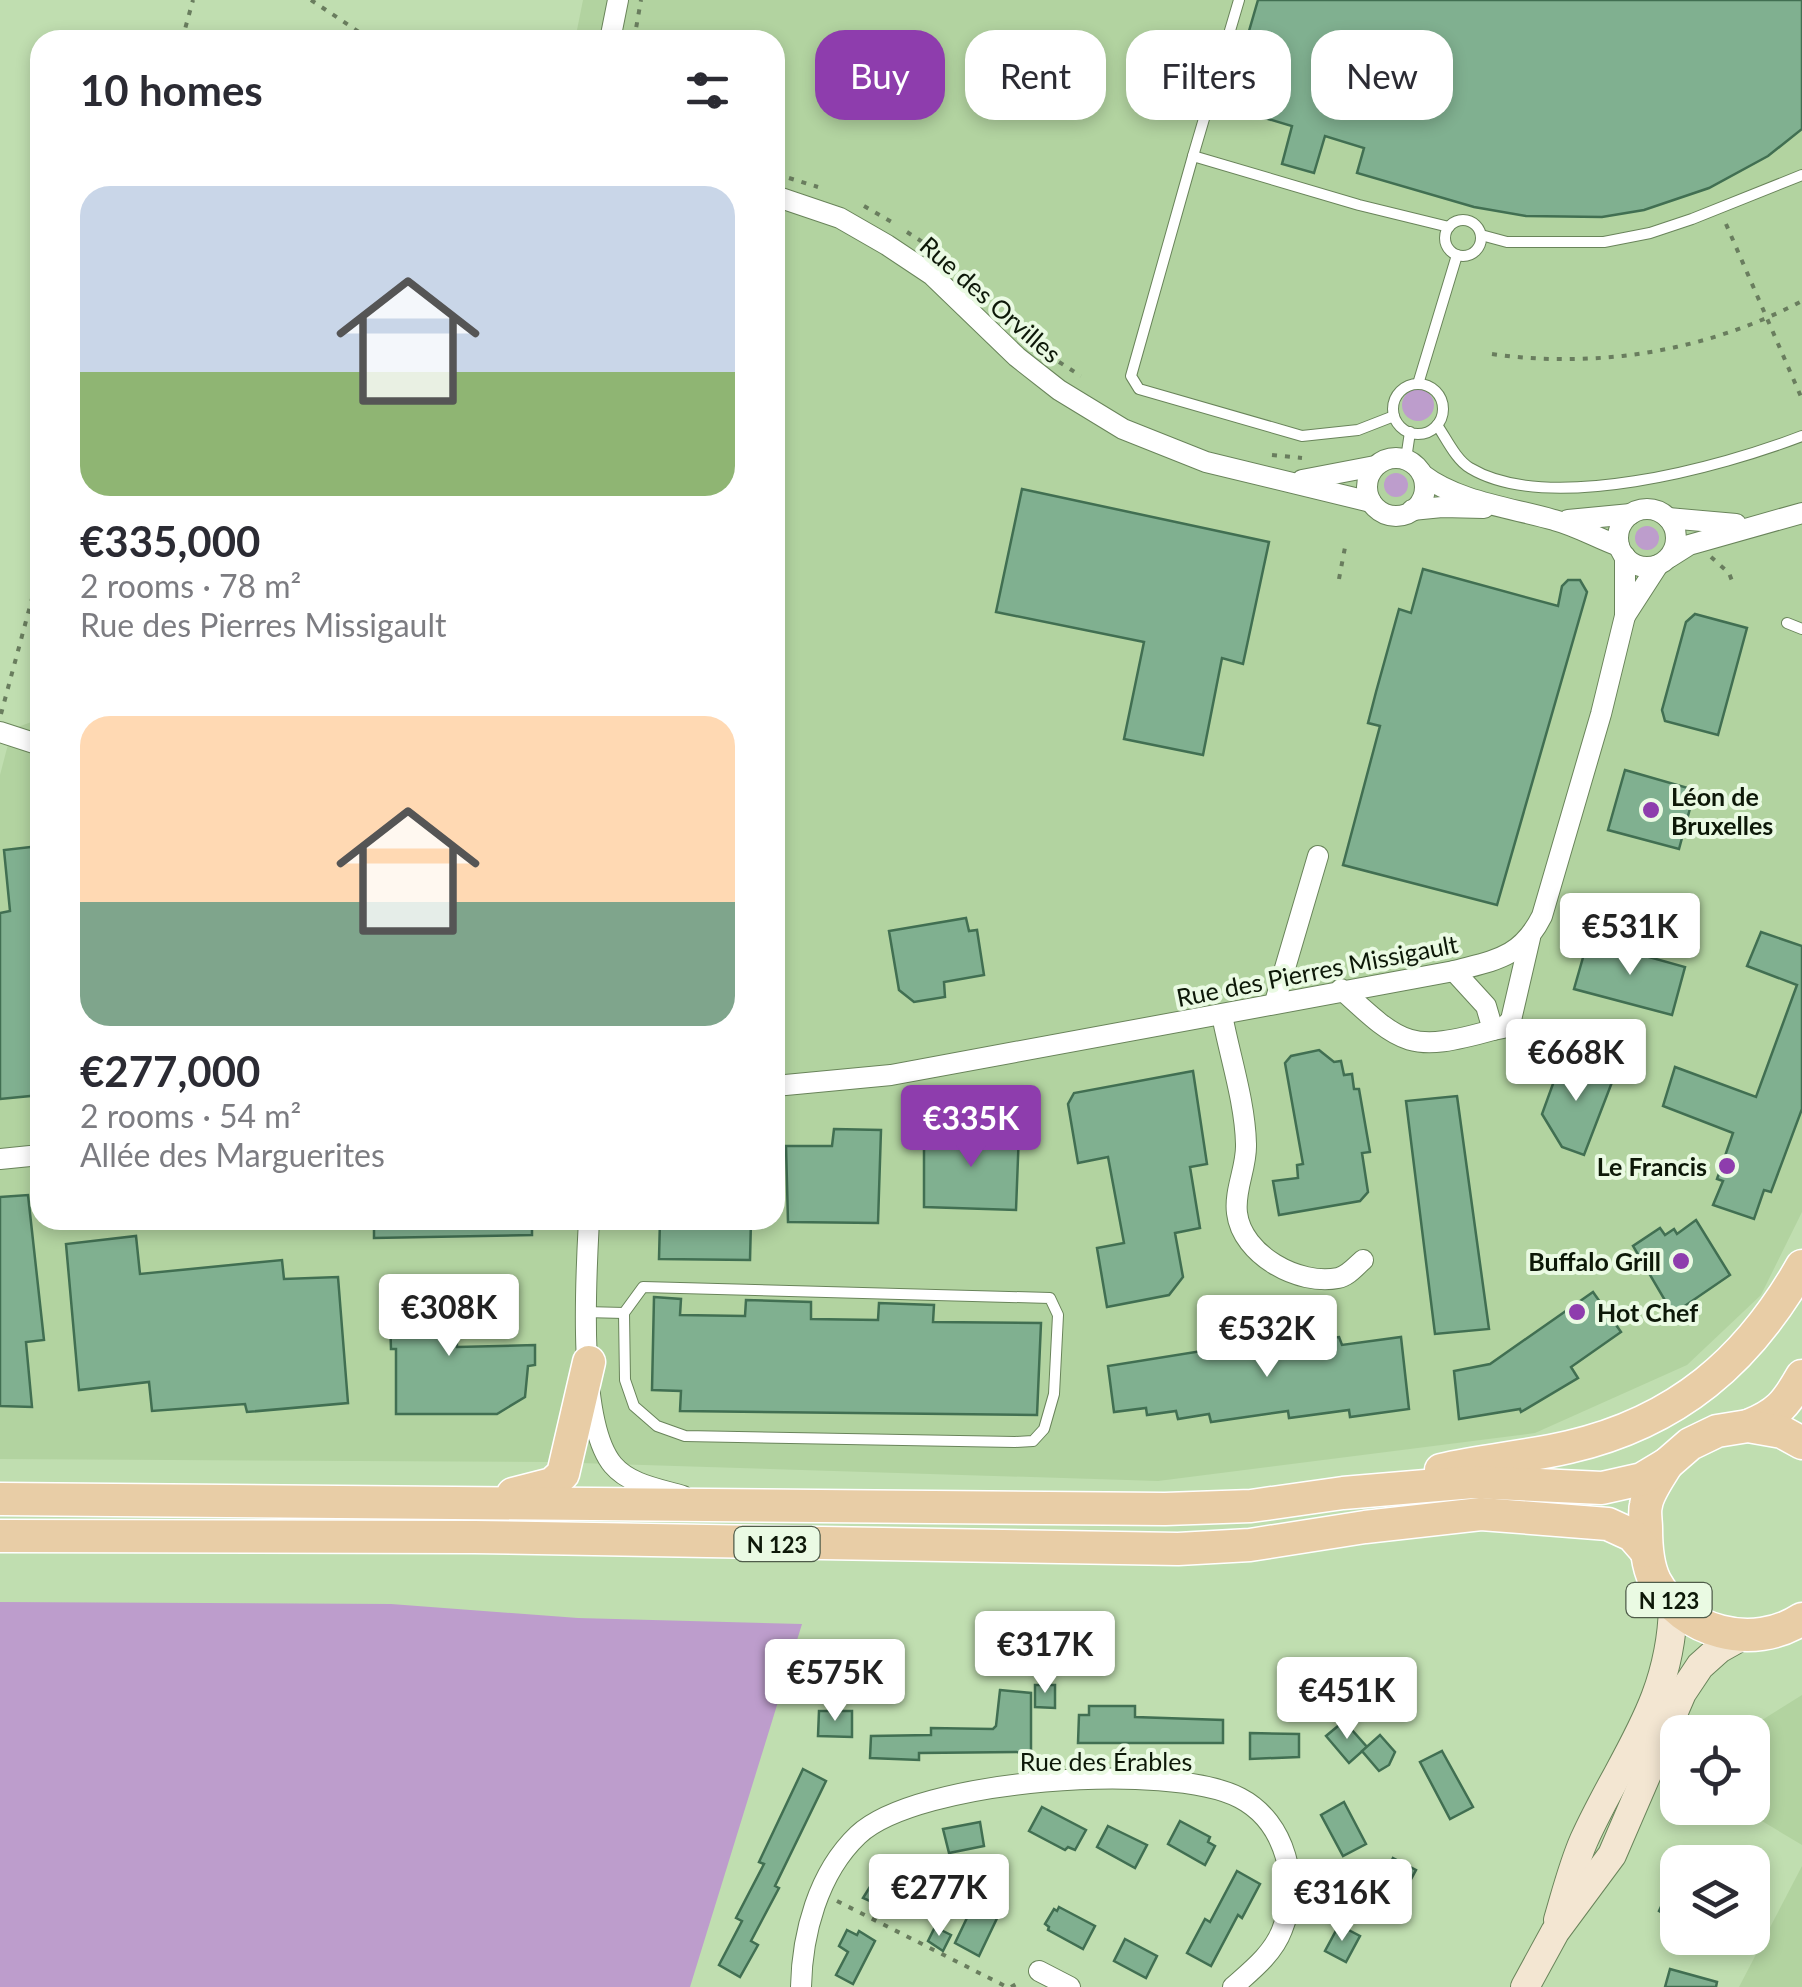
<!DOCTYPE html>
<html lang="en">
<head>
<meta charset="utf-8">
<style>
	body { margin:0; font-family:Lato,sans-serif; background:#f7f7f7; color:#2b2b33; height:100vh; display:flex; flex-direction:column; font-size:38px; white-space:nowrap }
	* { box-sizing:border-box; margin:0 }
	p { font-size:32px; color:#7c7c81 }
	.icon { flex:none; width:55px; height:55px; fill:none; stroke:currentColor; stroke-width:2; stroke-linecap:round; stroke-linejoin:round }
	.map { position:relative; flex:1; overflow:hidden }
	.drawer { position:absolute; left:30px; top:30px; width:755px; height:1200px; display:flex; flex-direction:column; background:#fff; border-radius:30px; box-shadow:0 5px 15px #0003 }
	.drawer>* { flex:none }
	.guide { position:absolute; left:815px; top:30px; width:835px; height:90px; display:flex; gap:20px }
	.buttons { position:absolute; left:1660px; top:1715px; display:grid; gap:20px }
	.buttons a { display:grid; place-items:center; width:110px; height:110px; border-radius:20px; background:#fff; box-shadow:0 5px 15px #0003; font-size:50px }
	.price { position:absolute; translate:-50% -85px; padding:0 22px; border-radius:10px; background:#fff; color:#222; font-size:32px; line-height:65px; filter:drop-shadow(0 2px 5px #0008) }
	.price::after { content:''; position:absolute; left:50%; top:60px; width:30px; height:22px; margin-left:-15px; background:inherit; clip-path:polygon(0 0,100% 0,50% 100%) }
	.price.selected { background:#8e3dad; color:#fff }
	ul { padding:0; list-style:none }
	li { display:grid; align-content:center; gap:20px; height:530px; padding:0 50px }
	li span { display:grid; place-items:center; height:310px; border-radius:30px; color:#555 }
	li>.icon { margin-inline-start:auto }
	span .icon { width:180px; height:180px; fill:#fffc; stroke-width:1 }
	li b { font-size:42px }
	h2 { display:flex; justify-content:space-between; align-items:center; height:120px; padding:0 50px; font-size:42px }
	.pill { padding:0 35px; border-radius:30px; background:#fff; box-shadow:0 5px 15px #0003; font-size:35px; line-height:90px }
	.pill.selected { background:#8e3dad; color:#fff }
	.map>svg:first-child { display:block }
	.built { fill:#b2d3a0 }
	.green { fill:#bd9dcc }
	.building { fill:#80b090; stroke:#416f52; stroke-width:2.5 }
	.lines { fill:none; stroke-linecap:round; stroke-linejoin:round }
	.service-casing { stroke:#69845a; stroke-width:12 }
	.minor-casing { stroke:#69845a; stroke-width:22 }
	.secondary-casing { stroke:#69845a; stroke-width:30 }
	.primary-casing { stroke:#fff; stroke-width:35 }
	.path { stroke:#697d5e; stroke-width:4; stroke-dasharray:5 8; stroke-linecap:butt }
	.service { stroke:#fff; stroke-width:10 }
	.minor { stroke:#fff; stroke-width:20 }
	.secondary { stroke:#f3e6d2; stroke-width:28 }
	.primary { stroke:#e8cda6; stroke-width:32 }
	.poi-dot { fill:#8e3dad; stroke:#eafae3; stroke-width:4 }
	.labels { text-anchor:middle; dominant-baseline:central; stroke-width:8; stroke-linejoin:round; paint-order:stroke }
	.shield { fill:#eafae3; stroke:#4f5c4a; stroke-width:2.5 }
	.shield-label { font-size:22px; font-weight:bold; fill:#0d1808 }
	.street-label { font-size:25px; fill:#0d1808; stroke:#eafae3 }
	.poi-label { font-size:25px; font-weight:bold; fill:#0d1808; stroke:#eafae3; text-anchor:start }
</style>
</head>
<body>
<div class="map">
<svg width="1802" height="1987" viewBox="0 0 1802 1987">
	<rect width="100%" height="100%" fill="#c0deb0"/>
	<g class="built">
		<polygon points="583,0 1802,0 1802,1212 1761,1295 1687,1365 1535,1433 1158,1481 547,1462 0,1459 0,775 12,729 40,719 40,1220 775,1220 775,40 575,40"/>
		<polygon points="1802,1695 1802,1845 1740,1808 1752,1808 1752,1732 1743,1732"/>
		<polygon points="1802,1866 1802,1987 1739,1987"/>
	</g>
	<g class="green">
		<circle cx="1418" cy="405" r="16"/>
		<circle cx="1396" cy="485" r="12"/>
		<circle cx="1647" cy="538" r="12"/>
		<polygon points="0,1602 391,1604 578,1618 802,1624 690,1987 0,1987"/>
	</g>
	<g class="building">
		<polygon points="1258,0 1802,0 1802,129 1768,156 1709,188 1644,210 1602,217 1526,216 1474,207 1357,173 1364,148 1325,136 1314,173 1282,164 1292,126 1227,107"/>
		<polygon points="1022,489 1269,542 1243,664 1222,658 1203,755 1124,739 1144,642 996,612"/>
		<polygon points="1423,569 1558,606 1562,586 1568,580 1580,580 1587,592 1497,905 1343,865 1380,726 1368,723 1376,692 1399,609 1411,613"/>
		<polygon points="1695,614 1747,628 1718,735 1665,721 1662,710 1686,622"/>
		<polygon points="1625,770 1695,790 1679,849 1608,830"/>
		<polygon points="40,846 40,1095 0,1099 0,913 10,911 4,850"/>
		<polygon points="966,918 969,931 977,930 984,975 944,982 945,997 914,1002 899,990 889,931"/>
		<polygon points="1761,932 1802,946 1802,1109 1771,1192 1764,1190 1754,1219 1713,1205 1723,1181 1717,1179 1733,1133 1663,1106 1675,1067 1756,1097 1797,985 1747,966"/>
		<polygon points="1588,940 1685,967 1672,1015 1574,989"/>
		<polygon points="1319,1050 1334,1062 1341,1061 1344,1075 1352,1074 1354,1089 1359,1089 1370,1152 1362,1153 1368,1192 1360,1201 1279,1215 1273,1181 1298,1178 1297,1165 1303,1164 1285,1063 1291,1056"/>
		<polygon points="1562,1059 1614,1077 1584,1155 1562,1147 1542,1114"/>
		<polygon points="1193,1071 1207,1164 1190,1167 1200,1228 1175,1233 1183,1277 1169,1295 1107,1307 1097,1248 1124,1243 1108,1157 1078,1163 1068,1104 1074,1093"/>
		<polygon points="1457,1096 1489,1329 1435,1334 1406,1101"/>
		<polygon points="834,1129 881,1130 878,1223 788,1222 786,1146 832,1146"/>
		<polygon points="924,1130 1019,1132 1016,1210 924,1207"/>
		<polygon points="28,1195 44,1340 26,1342 32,1407 0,1406 0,1197"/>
		<polygon points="374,1220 532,1220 532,1235 374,1238"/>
		<polygon points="660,1220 751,1220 750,1260 659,1259"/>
		<polygon points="1696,1220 1730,1275 1673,1314 1633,1246 1660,1228 1665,1235 1674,1229 1677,1234"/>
		<polygon points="136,1236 140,1274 282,1260 284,1279 338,1277 348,1403 247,1412 245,1404 152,1411 149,1382 79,1390 66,1244"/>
		<polygon points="456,1286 457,1347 535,1345 535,1365 528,1366 525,1397 497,1414 396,1414 396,1349 391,1349 389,1287"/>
		<polygon points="1593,1292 1621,1332 1571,1367 1578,1378 1521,1412 1520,1409 1459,1419 1454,1371 1490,1364"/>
		<polygon points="654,1297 681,1299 680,1315 745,1316 746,1300 811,1302 811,1319 878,1320 879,1303 934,1305 933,1322 1041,1323 1037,1415 680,1411 681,1391 652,1390"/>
		<polygon points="1339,1337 1342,1345 1401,1337 1409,1409 1350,1417 1349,1410 1289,1418 1288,1411 1211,1422 1209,1414 1178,1419 1176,1411 1147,1415 1146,1408 1114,1412 1108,1366 1276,1339 1278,1344"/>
		<polygon points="1035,1685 1055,1685 1055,1708 1035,1707"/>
		<polygon points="1000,1690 1031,1693 1031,1752 919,1753 919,1760 870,1758 871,1736 931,1735 931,1728 993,1729 996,1726"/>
		<polygon points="1089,1706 1135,1706 1135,1717 1223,1720 1223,1743 1078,1743 1079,1715 1089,1715"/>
		<polygon points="819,1711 852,1711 852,1737 818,1736"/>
		<polygon points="1344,1721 1367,1747 1349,1763 1326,1736"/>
		<polygon points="1250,1733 1299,1734 1299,1757 1250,1759"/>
		<polygon points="1380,1735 1395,1752 1389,1765 1379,1771 1362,1751"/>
		<polygon points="1442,1751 1473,1807 1450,1819 1420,1762"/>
		<polygon points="803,1769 826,1781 775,1886 779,1888 751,1941 758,1945 740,1977 719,1965 742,1921 736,1918 764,1864 759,1862"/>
		<polygon points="1344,1802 1366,1844 1343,1856 1321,1815"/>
		<polygon points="1042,1807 1086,1830 1075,1850 1068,1847 1065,1850 1029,1831"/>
		<polygon points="1180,1821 1210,1837 1208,1842 1215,1846 1205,1865 1168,1844"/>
		<polygon points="980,1822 984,1846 949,1853 943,1829"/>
		<polygon points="1108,1826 1147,1845 1135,1868 1097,1847"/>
		<polygon points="1393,1858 1416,1870 1398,1903 1376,1892"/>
		<polygon points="883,1866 914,1883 897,1913 863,1898"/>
		<polygon points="1237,1871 1260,1884 1242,1918 1238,1915 1211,1966 1187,1953 1205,1919 1210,1922"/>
		<polygon points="1666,1896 1678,1902 1678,1922 1659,1911"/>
		<polygon points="976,1899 1000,1912 979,1956 955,1943"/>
		<polygon points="1059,1907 1095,1926 1083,1949 1048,1930 1049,1927 1045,1924 1054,1909 1057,1911"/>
		<polygon points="1339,1925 1360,1936 1346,1962 1325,1951"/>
		<polygon points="935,1927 951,1935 943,1951 928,1941"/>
		<polygon points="847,1930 857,1935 859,1931 875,1941 853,1984 836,1975 848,1952 839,1946"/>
		<polygon points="1125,1939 1157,1956 1146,1978 1114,1961"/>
		<polygon points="1670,1969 1717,1982 1716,1987 1665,1987"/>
	</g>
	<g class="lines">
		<g class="service-casing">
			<g id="service">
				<polyline points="1193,156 1239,0"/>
				<circle cx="1463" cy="238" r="18"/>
				<polyline points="1481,235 1507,242 1604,242 1650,233 1692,219 1802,175"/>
				<polyline points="1418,384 1457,255"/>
				<circle cx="1418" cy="409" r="25"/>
				<polyline points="1394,416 1358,430 1302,436 1139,389 1131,376 1193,156 1359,205 1449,227"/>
				<path d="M1437 425C1446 438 1456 460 1470 468 1548 515 1721 467 1802 436"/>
				<polyline points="1406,459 1410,432"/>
				<polyline points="1787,623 1802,629"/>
				<polygon points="643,1287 1050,1298 1058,1315 1054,1394 1044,1429 1033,1441 1015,1442 685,1436 657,1426 634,1406 625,1380 624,1313"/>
				<polyline points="585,1312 624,1313"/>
			</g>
		</g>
		<g class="minor-casing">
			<g id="minor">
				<polyline points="610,40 618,0"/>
				<polyline points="775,196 840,218 887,245 932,275 1017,357 1059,390 1123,429 1206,462 1371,502"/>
				<circle cx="1396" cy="487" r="29"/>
				<path d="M1423 475C1458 502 1513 508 1554 520 1577 526 1597 538 1619 546"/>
				<polyline points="1302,480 1375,466"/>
				<circle cx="1647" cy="538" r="29"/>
				<polyline points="1412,510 1442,507 1484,508"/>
				<polyline points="1668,518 1736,524"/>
				<polyline points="1568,520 1631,514"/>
				<polyline points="1670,557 1689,545 1802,513"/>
				<polyline points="1625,616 1658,565"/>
				<polyline points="0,732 40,745"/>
				<path d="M1341 989C1403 1046 1410 1053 1493 1030L1486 1006 1454 971"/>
				<polyline points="1275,1002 1318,856"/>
				<path d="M1222 1015C1230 1057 1245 1102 1246 1144 1247 1167 1234 1190 1237 1213 1242 1255 1299 1286 1338 1278 1348 1276 1355 1267 1363 1260"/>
				<polyline points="1493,1030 1503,1028 1511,1020 1530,938"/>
				<path d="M775 1086 891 1075 1454 971C1495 960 1521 958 1542 916L1601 714 1625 616V556"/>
				<polyline points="0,1159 40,1155"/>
				<path d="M589 1220C586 1276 577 1422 613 1465 630 1485 660 1489 683 1496"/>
				<polyline points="1039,1971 1070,1987"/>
				<path d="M801 1987C802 1934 818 1873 858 1835 917 1779 1170 1761 1240 1798 1286 1822 1301 1884 1282 1930 1273 1954 1251 1971 1233 1987"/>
			</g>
		</g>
		<g class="secondary-casing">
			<g id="secondary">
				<path d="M1558 1920C1566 1893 1573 1865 1584 1840 1622 1756 1671 1703 1673 1606"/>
				<polyline points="1525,1987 1555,1932 1612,1855 1682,1693 1700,1666 1719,1649 1744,1635"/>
			</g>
		</g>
		<g class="primary-casing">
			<g id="primary">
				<path d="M1748 1426C1778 1414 1786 1404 1802 1376"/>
				<path d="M1667 1464C1660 1476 1648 1492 1646 1505 1644 1512 1646 1521 1646 1528 1646 1546 1647 1565 1655 1581 1683 1633 1753 1651 1802 1619"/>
				<path d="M1441 1470C1483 1460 1527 1457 1569 1447 1677 1422 1748 1361 1802 1266"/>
				<polyline points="513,1494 552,1484 563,1474 589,1362"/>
				<polyline points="0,1499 1165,1509 1251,1506 1343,1493 1473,1482 1602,1488 1642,1479 1667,1464 1690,1444 1717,1431 1748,1426 1782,1432 1802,1443"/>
				<polyline points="0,1536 474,1537 1178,1549 1250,1545 1365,1527 1481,1514 1608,1524 1632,1535 1646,1551"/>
			</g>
		</g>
		<g class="path">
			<polyline points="311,0 371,40"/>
			<polyline points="182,40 193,0"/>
			<polyline points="634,40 641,0"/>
			<polyline points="789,178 818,187"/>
			<polyline points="864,206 895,224"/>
			<polyline points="1726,224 1802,399"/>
			<polyline points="907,232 938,252"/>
			<polyline points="967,277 1043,350"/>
			<path d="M1492 354C1598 369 1707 351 1802 301"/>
			<polyline points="1059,362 1081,376"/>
			<polyline points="1272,455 1302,458"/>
			<polyline points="1711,557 1729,573 1734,586"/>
			<polyline points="1339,579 1346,542"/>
			<polyline points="1,714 40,569"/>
			<polyline points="837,1901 1007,1987"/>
			<polyline points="1011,1987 1022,1981"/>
		</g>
		<use href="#service" class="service"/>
		<use href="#minor" class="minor"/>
		<use href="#secondary" class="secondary"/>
		<use href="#primary" class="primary"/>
	</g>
	<g class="poi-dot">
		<circle cx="1651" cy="810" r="10"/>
		<circle cx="1727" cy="1166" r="10"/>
		<circle cx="1681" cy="1261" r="10"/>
		<circle cx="1577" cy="1312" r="10"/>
	</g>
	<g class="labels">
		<g class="shield">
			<rect x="734.5" y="1527" width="85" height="34" rx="8"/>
			<rect x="1626.5" y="1583" width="85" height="34" rx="8"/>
		</g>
		<g class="shield-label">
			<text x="777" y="1544">N 123</text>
			<text x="1669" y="1600">N 123</text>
		</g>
		<g class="street-label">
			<text transform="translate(991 299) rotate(41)">Rue des Orvilles</text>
			<text transform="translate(1317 970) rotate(-11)">Rue des Pierres Missigault</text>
			<text x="1106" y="1761">Rue des Érables</text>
		</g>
		<g class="poi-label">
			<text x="1671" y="796">Léon de<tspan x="1671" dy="29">Bruxelles</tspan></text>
			<text x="1707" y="1166" text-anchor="end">Le Francis</text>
			<text x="1661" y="1261" text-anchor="end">Buffalo Grill</text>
			<text x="1597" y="1312">Hot Chef</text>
		</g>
	</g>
</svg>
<div class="buttons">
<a><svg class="icon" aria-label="locate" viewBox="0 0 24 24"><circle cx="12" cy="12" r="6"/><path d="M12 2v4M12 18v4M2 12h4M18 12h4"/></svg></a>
<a><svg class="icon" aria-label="layers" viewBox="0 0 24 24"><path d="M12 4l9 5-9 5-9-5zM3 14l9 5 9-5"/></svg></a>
</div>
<b class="price" style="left:1630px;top:978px">€531K</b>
<b class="price" style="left:1576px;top:1104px">€668K</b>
<b class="price selected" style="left:971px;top:1170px">€335K</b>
<b class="price" style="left:449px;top:1359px">€308K</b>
<b class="price" style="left:1267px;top:1380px">€532K</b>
<b class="price" style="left:1045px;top:1696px">€317K</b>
<b class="price" style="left:835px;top:1724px">€575K</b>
<b class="price" style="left:1347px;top:1742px">€451K</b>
<b class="price" style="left:939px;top:1939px">€277K</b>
<b class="price" style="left:1342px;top:1944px">€316K</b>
<div class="guide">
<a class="pill selected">Buy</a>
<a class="pill">Rent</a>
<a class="pill">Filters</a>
<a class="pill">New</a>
</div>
<section class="drawer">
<h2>10 homes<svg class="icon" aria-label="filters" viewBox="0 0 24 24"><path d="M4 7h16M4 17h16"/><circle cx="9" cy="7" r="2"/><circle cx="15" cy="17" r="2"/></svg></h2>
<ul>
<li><span style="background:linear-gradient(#c9d6e8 60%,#8fb573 0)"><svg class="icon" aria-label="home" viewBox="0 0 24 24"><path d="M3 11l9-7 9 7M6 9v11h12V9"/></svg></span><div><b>€335,000</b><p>2 rooms · 78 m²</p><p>Rue des Pierres Missigault</p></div></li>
<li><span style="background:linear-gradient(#ffd9b3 60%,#7fa58c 0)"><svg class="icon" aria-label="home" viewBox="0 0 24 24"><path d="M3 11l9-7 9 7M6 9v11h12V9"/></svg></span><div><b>€277,000</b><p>2 rooms · 54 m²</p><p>Allée des Marguerites</p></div></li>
</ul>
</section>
</div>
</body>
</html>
